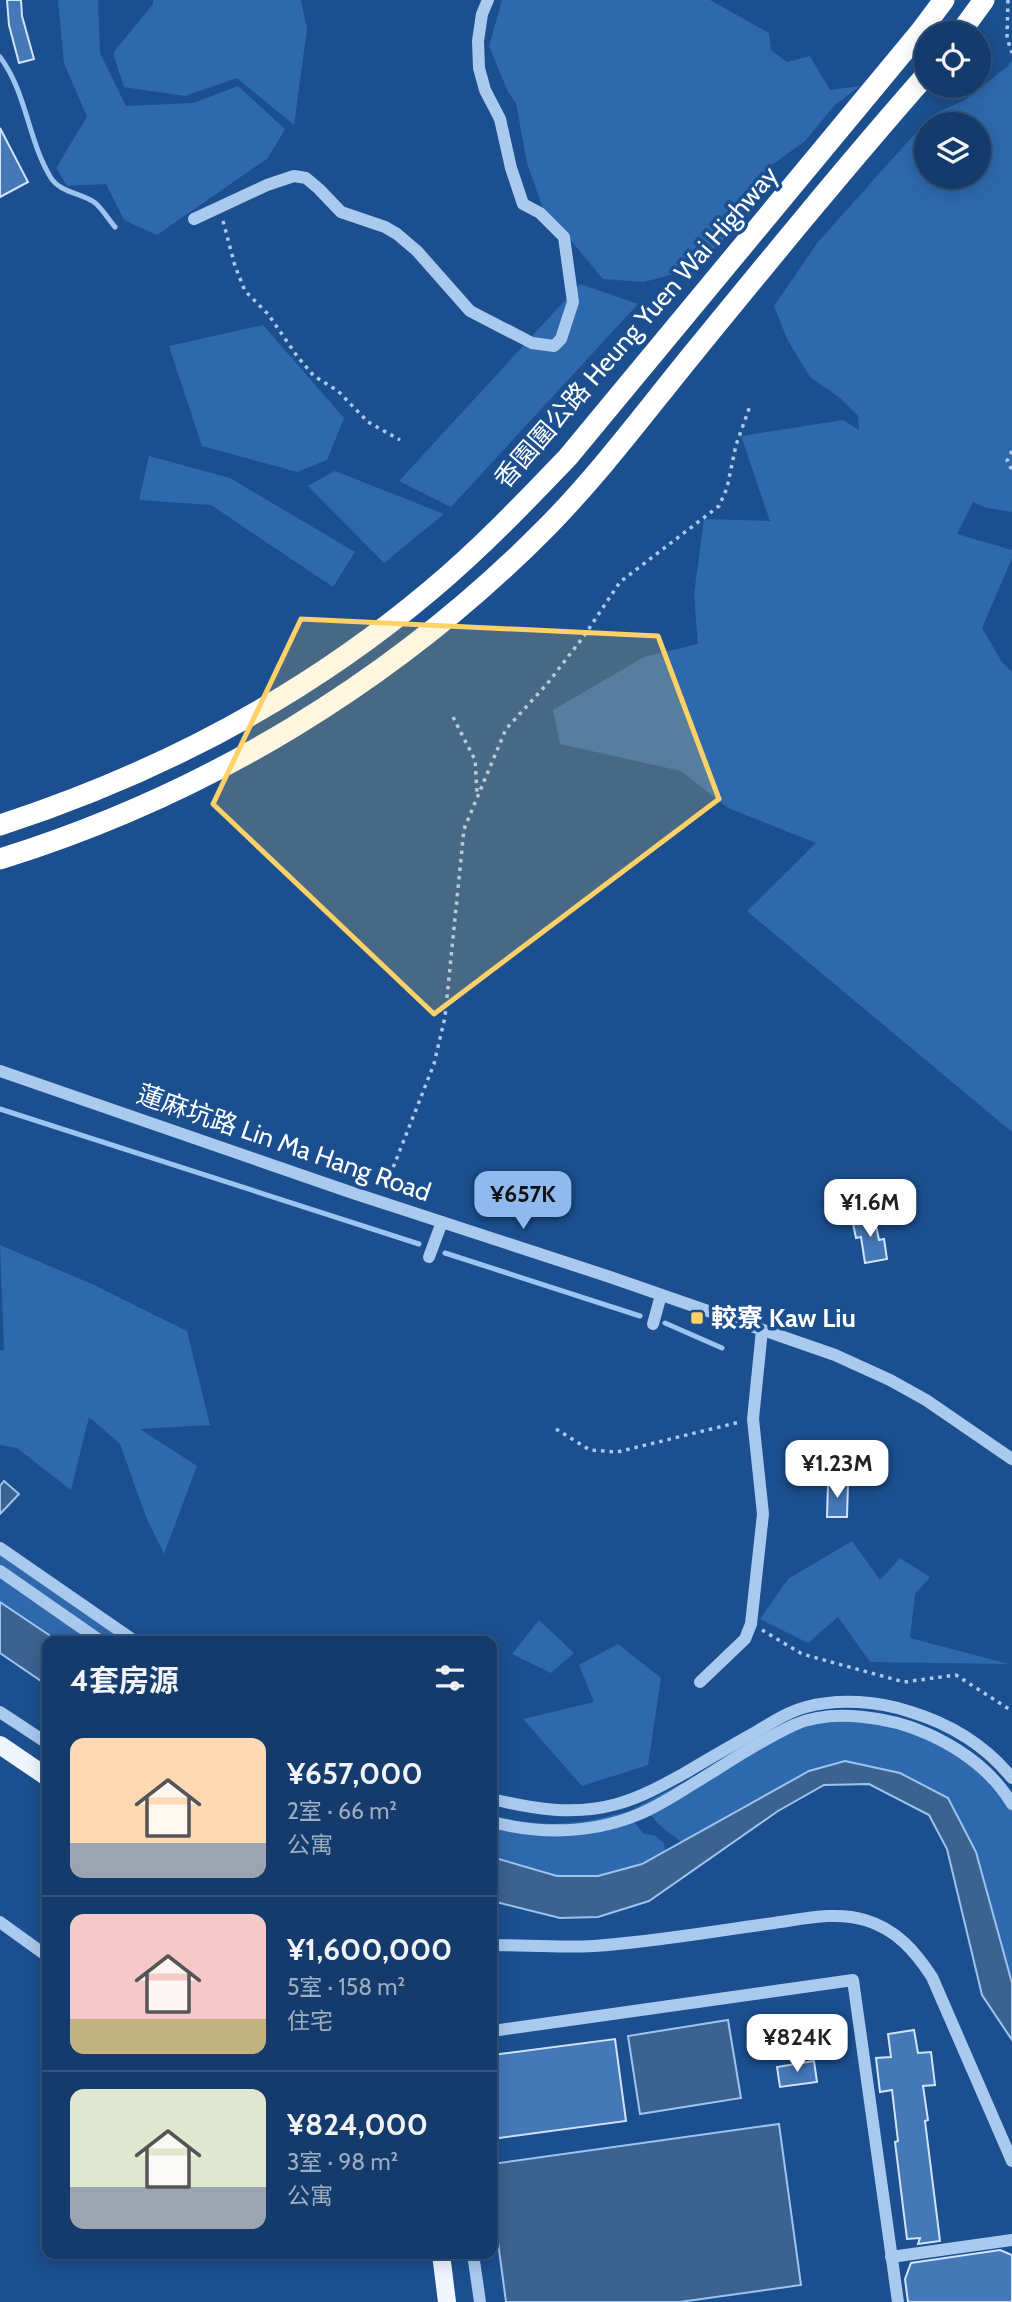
<!DOCTYPE html>
<html lang="zh">
<head>
<meta charset="utf-8">
<style>
	body { margin:0; font-family:Cabin,"Noto Sans SC",sans-serif; background:#1d4271; color:#f1f3f6; height:100vh; display:flex; flex-direction:column; font-size:26px; white-space:nowrap }
	* { box-sizing:border-box; margin:0 }
	p { font-size:23px; color:#9dadc1 }
	.icon { flex:none; width:38px; height:38px; fill:none; stroke:currentColor; stroke-width:2; stroke-linecap:round; stroke-linejoin:round }
	.map { position:relative; flex:1; overflow:hidden }
	.panel { position:absolute; left:42px; top:1636px; width:455px; height:623px; display:flex; flex-direction:column; background:#143b6b; border-radius:14px; box-shadow:0 4px 18px #0003,0 0 0 2px #33557e }
	.panel>* { flex:none }
	.tools { position:absolute; left:914px; top:21px; display:grid; gap:14px }
	.tools a { display:grid; place-items:center; width:77px; height:77px; border-radius:50%; background:#143b6b; box-shadow:0 4px 18px #0003,0 0 0 2px #33557e; font-size:35px }
	.price { position:absolute; translate:-50% -60px; padding:0 16px; border-radius:14px; background:#fff; color:#222; font-size:23px; line-height:46px; filter:drop-shadow(0 2px 4px #0008) }
	.price::after { content:''; position:absolute; left:50%; top:42px; width:21px; height:16px; margin-left:-10px; background:inherit; clip-path:polygon(0 0,100% 0,50% 100%) }
	.price.on { background:#90b9f0; color:#111 }
	ul { padding:0; list-style:none }
	li { display:flex; align-items:center; gap:21px; height:175px; padding:0 28px }
	li+li { border-top:2px solid #33557e }
	li span { display:grid; place-items:center; flex:none; width:196px; height:140px; border-radius:14px; color:#555 }
	li>.icon { margin-inline-start:auto }
	span .icon { width:84px; height:84px; fill:#fffc; stroke-width:1 }
	li b { font-size:30px }
	h2 { display:flex; justify-content:space-between; align-items:center; height:84px; padding:0 28px; font-size:30px }
	.map>svg:first-child { display:block }
	.green { fill:#2e69ad; fill-rule:evenodd }
	.water { fill:#3c6290; stroke:#9cc4f0; stroke-width:2 }
	.lines { fill:none; stroke-linecap:round; stroke-linejoin:round }
	.stream { stroke:#9cc4f0; stroke-width:5 }
	.building { fill:#4478b7; stroke:#cfe3fa; stroke-width:2 }
	.path { stroke:#a9c9ee; stroke-width:3.5; stroke-dasharray:3.5 5; stroke-linecap:butt }
	.minor { stroke:#a9c9ee; stroke-width:12 }
	.major { stroke:#f0f6ff; stroke-width:18 }
	.highway { stroke:#fff; stroke-width:21 }
	.marked { fill:#ffd166; fill-opacity:0.2; stroke:#ffd166; stroke-width:5; stroke-linejoin:round }
	.poi-dot { fill:#ffd166; stroke:#1b4f8f; stroke-width:2.5 }
	.labels { text-anchor:middle; dominant-baseline:central; stroke-width:7; stroke-linejoin:round; paint-order:stroke }
	.street-label { font-size:26px; fill:#fff; stroke:#1b4f8f }
	.poi-label { font-size:26px; font-weight:bold; fill:#fff; stroke:#1b4f8f; text-anchor:start }
</style>
</head>
<body>
<div class="map">
<svg width="1012" height="2302" viewBox="0 0 1012 2302">
	<rect width="100%" height="100%" fill="#1b4f8f"/>
	<g class="green">
		<polygon points="58,0 98,0 100,53 126,106 193,103 238,86 285,129 268,158 157,235 124,220 106,184 67,186 56,168 87,117 64,63"/>
		<polygon points="153,0 301,0 307,29 294,125 237,78 185,96 124,87 113,53 153,4"/>
		<polygon points="502,0 710,0 769,33 771,50 787,62 810,56 830,90 860,86 835,105 805,141 772,165 753,210 718,245 681,272 644,282 603,279 542,206 527,163 516,103 508,92 489,46"/>
		<path d="M1012 60V512L987 508 973 502 957 534 1012 550V558L982 628 1002 662 1012 672V1132L747 911 816 843 728 808 681 771 560 744 553 710 644 657 698 644 694 594 704 519 770 521 741 436 843 420 859 430 858 416 840 398 810 377 787 339 774 306 818 242 911 138 936 113 965 100 1008 66ZM926 124H978V177H926Z"/>
		<polygon points="580,284 638,304 451,507 399,481"/>
		<polygon points="263,325 344,418 327,460 297,472 202,446 169,346"/>
		<polygon points="149,456 230,478 355,552 333,587 211,505 139,500"/>
		<polygon points="335,471 444,514 384,563 308,486"/>
		<polygon points="0,1245 92,1284 187,1331 210,1425 140,1429 197,1466 164,1554 146,1517 120,1444 89,1417 71,1490 17,1448 0,1445 0,1350 4,1350"/>
		<polygon points="852,1541 880,1580 900,1558 930,1577 915,1594 910,1638 1009,1664 870,1662 838,1617 808,1643 760,1619 788,1579"/>
		<polygon points="0,1554 124,1641 58,1641 0,1606"/>
		<polygon points="539,1620 574,1653 551,1673 512,1654"/>
		<polygon points="618,1644 661,1678 648,1765 582,1786 523,1719 594,1702 579,1665"/>
		<path d="M898 1718 937 1731 971 1753 1012 1795V1983L976 1852 948 1798 845 1761 812 1770 681 1842C671 1833 660 1828 652 1816H647L633 1821 644 1834 654 1835 664 1843 665 1851C634 1869 591 1883 555 1875 534 1870 513 1863 492 1856V1815L517 1821 553 1824 588 1821 629 1811 705 1771 783 1725Z"/>
	</g>
	<g class="water">
		<polygon points="4,1481 19,1494 0,1514 0,1486"/>
		<polygon points="0,1602 58,1641 47,1642 47,1685 0,1653"/>
		<polygon points="845,1761 900,1773 948,1798 976,1852 1012,1983 1012,2040 982,1995 947,1849 929,1815 869,1784 824,1785 778,1811 649,1901 598,1917 560,1918 492,1901 492,1857 557,1876 598,1876 642,1864 809,1771"/>
		<polygon points="728,2020 741,2098 640,2114 628,2036"/>
		<polygon points="779,2124 801,2285 680,2302 506,2302 492,2197 492,2164"/>
	</g>
	<g class="lines">
		<g class="stream">
			<path d="M0 57C27 93 28 141 51 178 60 192 80 193 94 202 102 208 108 219 115 227"/>
			<polyline points="0,1109 419,1244"/>
			<polyline points="445,1253 640,1316"/>
			<polyline points="665,1323 722,1348"/>
		</g>
	</g>
	<g class="building">
		<polygon points="7,0 21,0 22,16 34,59 19,63 9,25"/>
		<polygon points="0,128 28,182 0,197"/>
		<polygon points="874,1215 879,1240 884,1239 887,1259 865,1263 861,1237 856,1238 852,1219"/>
		<polygon points="828,1483 848,1484 847,1517 827,1517"/>
		<polygon points="914,2030 918,2053 931,2052 935,2085 923,2086 928,2120 925,2121 940,2241 918,2244 920,2238 907,2239 895,2142 898,2141 892,2090 880,2092 876,2058 891,2057 888,2034"/>
		<polygon points="615,2039 626,2121 492,2139 492,2055"/>
		<polygon points="814,2061 817,2082 780,2087 777,2067"/>
		<polygon points="1000,2250 1012,2255 1012,2302 908,2302 905,2279 911,2263"/>
	</g>
	<g class="lines">
		<g class="path">
			<polyline points="1008,0 1007,38 1012,53"/>
			<polyline points="223,221 235,266 245,291 268,314 297,356 314,376 338,391 368,422 400,440"/>
			<polyline points="1012,451 1007,461 1012,470"/>
			<polyline points="453,717 475,760 477,792"/>
			<polyline points="387,1183 434,1064 445,1017 464,829 506,729 547,684 584,636 620,582 719,506 727,488 736,445 750,406"/>
			<polyline points="556,1429 590,1450 617,1452 740,1422"/>
			<polyline points="762,1630 802,1654 904,1682 956,1675 1012,1711"/>
		</g>
		<g class="minor">
			<polyline points="194,219 267,185 294,176 306,178 319,189 341,212 385,227 397,234 417,251 470,311 532,343 554,346 561,339 573,302 564,237 540,213 523,204 511,168 500,119 485,90 479,68 478,41 482,14 488,0"/>
			<polyline points="0,1071 350,1192 607,1276 835,1355 890,1380 926,1400 1012,1459"/>
			<polyline points="429,1257 442,1222"/>
			<polyline points="653,1324 661,1295"/>
			<polyline points="0,1548 136,1642"/>
			<polyline points="0,1571 102,1642"/>
			<polyline points="700,1682 745,1639 751,1624 763,1514 753,1419 762,1330"/>
			<polyline points="0,1712 47,1743"/>
			<path d="M492 1799C534 1809 574 1816 617 1804 642 1797 663 1785 685 1773 708 1759 731 1746 754 1733 771 1723 787 1712 806 1707 839 1698 879 1701 911 1712 950 1724 986 1746 1012 1778"/>
			<path d="M492 1822C540 1834 590 1834 637 1815 657 1807 675 1795 693 1784 726 1764 759 1741 794 1725 832 1708 891 1717 928 1734 961 1749 993 1772 1012 1804"/>
			<polyline points="0,1922 47,1956"/>
			<path d="M492 1945C525 1945 560 1948 594 1946 654 1942 715 1931 774 1923 803 1919 837 1911 865 1920 896 1929 915 1951 932 1977L1012 2161"/>
			<polyline points="492,2031 853,1980 898,2302"/>
			<polyline points="473,2254 480,2302"/>
			<polyline points="891,2257 1012,2240"/>
		</g>
		<g class="major">
			<polyline points="0,1745 47,1777"/>
			<polyline points="441,2254 447,2302"/>
		</g>
		<g class="highway">
			<polyline points="960,33 984,0"/>
			<path d="M0 825C157 774 305 696 431 590 480 549 524 503 568 457L920 32 944 0"/>
			<path d="M0 859C206 795 395 681 547 527 601 472 646 411 695 351 771 258 847 165 926 75"/>
		</g>
	</g>
	<path class="marked" d="M301 619 658 636 719 799 434 1014 213 804Z"/>
	<rect class="poi-dot" x="690" y="1311" width="14" height="14" rx="3.5"/>
	<g class="labels">
		<g class="street-label">
			<text transform="translate(636 327) rotate(-49)">香園圍公路 Heung Yuen Wai Highway</text>
			<text transform="translate(284 1143) rotate(19)">蓮麻坑路 Lin Ma Hang Road</text>
		</g>
		<g class="poi-label">
			<text x="711" y="1318">較寮 Kaw Liu</text>
		</g>
	</g>
</svg>
<div class="tools">
<a><svg class="icon" aria-label="locate" viewBox="0 0 24 24"><circle cx="12" cy="12" r="6"/><path d="M12 2v4M12 18v4M2 12h4M18 12h4"/></svg></a>
<a><svg class="icon" aria-label="layers" viewBox="0 0 24 24"><path d="M12 4l9 5-9 5-9-5zM3 14l9 5 9-5"/></svg></a>
</div>
<b class="price on" style="left:523px;top:1231px">¥657K</b>
<b class="price" style="left:870px;top:1239px">¥1.6M</b>
<b class="price" style="left:837px;top:1500px">¥1.23M</b>
<b class="price" style="left:797px;top:2074px">¥824K</b>
<section class="panel">
<h2>4套房源<svg class="icon" aria-label="filters" viewBox="0 0 24 24"><path d="M4 7h16M4 17h16"/><circle cx="9" cy="7" r="2"/><circle cx="15" cy="17" r="2"/></svg></h2>
<ul>
<li><span style="background:linear-gradient(#ffd9b3 75%,#9aa5b1 0)"><svg class="icon" aria-label="home" viewBox="0 0 24 24"><path d="M3 11l9-7 9 7M6 9v11h12V9"/></svg></span><div><b>¥657,000</b><p>2室 · 66 m²</p><p>公寓</p></div></li>
<li><span style="background:linear-gradient(#f6c9c9 75%,#c2b280 0)"><svg class="icon" aria-label="home" viewBox="0 0 24 24"><path d="M3 11l9-7 9 7M6 9v11h12V9"/></svg></span><div><b>¥1,600,000</b><p>5室 · 158 m²</p><p>住宅</p></div></li>
<li><span style="background:linear-gradient(#dfe7d0 70%,#9aa5b1 0)"><svg class="icon" aria-label="home" viewBox="0 0 24 24"><path d="M3 11l9-7 9 7M6 9v11h12V9"/></svg></span><div><b>¥824,000</b><p>3室 · 98 m²</p><p>公寓</p></div></li>
</ul>
</section>
</div>
</body>
</html>
